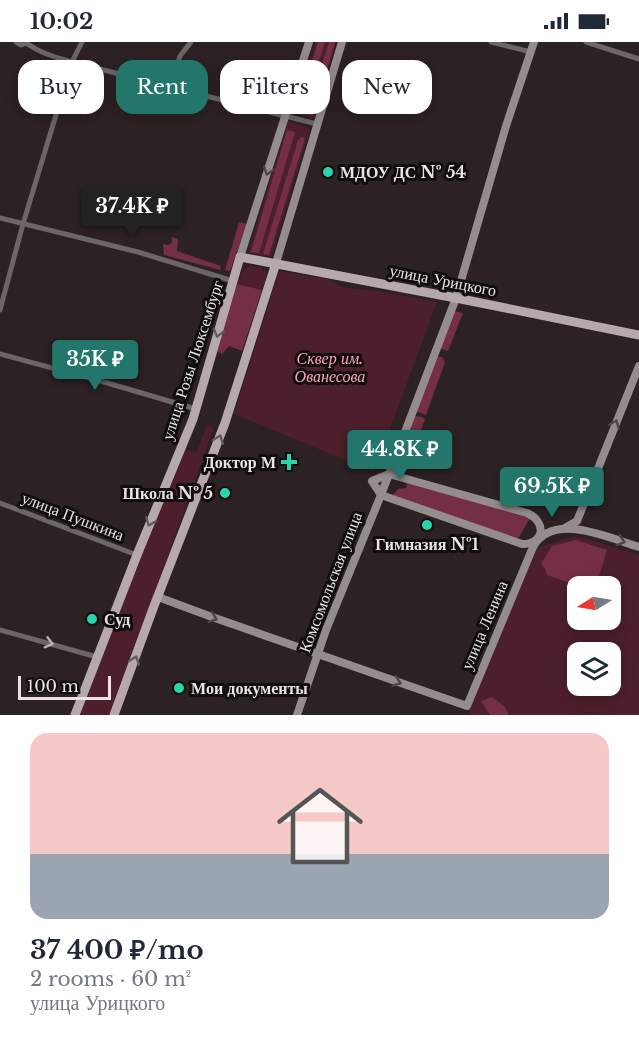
<!DOCTYPE html>
<html lang="en">
<head>
<meta charset="utf-8">
<style>
	body { margin:0; font-family:"Libre Baskerville",serif; background:#f6f6f7; color:#1f2937; height:100vh; display:flex; flex-direction:column; font-size:22px; white-space:nowrap }
	* { box-sizing:border-box; margin:0 }
	p { font-size:20px; color:#747a83 }
	.icon { flex:none; width:33px; height:33px; fill:none; stroke:currentColor; stroke-width:2; stroke-linecap:round; stroke-linejoin:round }
	.map { position:relative; height:673px; overflow:hidden }
	.details { display:flex; flex-direction:column; background:#fff; flex:1 }
	.details>* { flex:none }
	.guide { position:absolute; left:18px; top:18px; width:603px; height:54px; display:flex; gap:12px }
	.needle { width:39px; rotate:259deg }
	.tools { position:absolute; left:567px; top:534px; display:grid; gap:12px }
	.tools a { display:grid; place-items:center; width:54px; height:54px; border-radius:12px; background:#fff; box-shadow:0 3px 15px #0003; font-size:30px }
	.scale { position:absolute; left:18px; bottom:15px; width:93px; box-sizing:border-box; padding-left:6px; border:3px solid #eae2e4; border-top:0; font-size:16px; line-height:21px; white-space:nowrap; color:#eae2e4; -webkit-text-stroke:4px #110c0d; paint-order:stroke }
	.price { position:absolute; translate:-50% -51px; padding:0 14px; border-radius:6px; background:#23766c; color:#fff; font-size:20px; line-height:39px; filter:drop-shadow(0 2px 3px #0008) }
	.price::after { content:''; position:absolute; left:50%; top:36px; width:18px; height:14px; margin-left:-9px; background:inherit; clip-path:polygon(0 0,100% 0,50% 100%) }
	.price.current { background:#222; color:#fff }
	ul { padding:0; list-style:none }
	li { display:grid; align-content:center; gap:12px; height:318px; padding:0 30px }
	li span { display:grid; place-items:center; height:186px; border-radius:18px; color:#555 }
	li>.icon { margin-inline-start:auto }
	span .icon { width:108px; height:108px; fill:#fffc; stroke-width:1 }
	li b { font-size:26px }
	.pill { padding:0 21px; border-radius:18px; background:#fff; box-shadow:0 3px 15px #0003; font-size:21px; line-height:54px }
	.pill.current { background:#23766c; color:#fff }
	.status { display:flex; justify-content:space-between; align-items:center; height:42px; padding:0 30px; background:#fff; direction:ltr }
	.status svg { height:16px; fill:currentColor }
	.map>svg:first-child { display:block }
	.green { fill:#4c1f2b; fill-rule:evenodd }
	.forest { fill:#752f42 }
	.lines { fill:none; stroke-linecap:round; stroke-linejoin:round }
	.street { stroke:#6c6667; stroke-width:5 }
	.secondary { stroke:#958c8d; stroke-width:8 }
	.primary { stroke:#b5a9ab; stroke-width:9 }
	.oneway { stroke:#4c4647 }
	.oneway2 { stroke:#635a5c }
	.oneway3 { stroke:#b8b0b2 }
	.poi-dot { fill:#28d5ad; stroke:#110c0d; stroke-width:2 }
	.labels { text-anchor:middle; dominant-baseline:central; stroke-width:6; stroke-linejoin:round; paint-order:stroke }
	.poi-label { font-size:16px; font-weight:bold; fill:#eae2e4; stroke:#110c0d; text-anchor:start }
	.street-label { font-size:16px; fill:#eae2e4; stroke:#110c0d }
	.park-label { font-size:16px; font-style:italic; fill:#fca5b8; stroke:#110c0d }
</style>
</head>
<body>
<div class="status"><b>10:02</b><svg viewBox="0 0 49 12"><path d="M0 12V9h3v3zM5 12V6h3v6zM10 12V3h3v9zM15 12V0h3v12zM26 1h20v11H26zM47 4h2v5h-2z"/></svg></div>
<div class="map">
<svg width="639" height="673" viewBox="0 0 639 673">
	<rect width="100%" height="100%" fill="#2c2123"/>
	<g class="green">
		<polygon points="316,0 336,0 314,77 292,70 298,50 302,48"/>
		<polygon points="288,79 310,86 271,215 248,211"/>
		<polygon points="249,224 260,225 266,230 266,236 262,248 237,242 243,228"/>
		<polygon points="279,229 327,237 340,244 355,247 371,248 437,260 374,430 234,372"/>
		<polygon points="207,383 214,386 110,673 78,673 182,406 196,411"/>
		<path d="M577 494 639 513V673H469L471 663 524 533C532 523 530 510 542 504ZM578 544H610V578H578ZM578 610H610V644H578Z"/>
	</g>
	<g class="forest">
		<polygon points="318,0 325,0 303,71 294,68 299,50 303,49"/>
		<polygon points="329,0 335,0 313,74 306,72"/>
		<polygon points="287,88 295,90 259,211 251,210"/>
		<polygon points="301,95 305,96 269,213 263,212 298,98"/>
		<polygon points="239,180 247,182 230,229 225,228"/>
		<polygon points="172,195 178,197 177,209 221,224 220,228 164,213 163,202 169,203 172,200"/>
		<polygon points="237,242 262,248 242,309 229,304 222,312 217,309"/>
		<polygon points="454,269 463,271 448,309 439,306"/>
		<polygon points="438,315 442,315 445,320 426,373 415,369"/>
		<polygon points="416,374 422,375 425,377 417,399 412,403 406,399 414,375"/>
		<polygon points="404,404 408,404 413,410 409,421 404,430 394,427 401,406"/>
		<polygon points="407,440 530,476 518,497 392,454 398,447 406,446"/>
		<polygon points="576,498 607,508 596,544 578,544 547,533 545,527 541,522 552,504"/>
		<polygon points="492,655 504,664 509,673 490,673 481,659"/>
	</g>
	<g class="lines">
		<g class="street">
			<polyline points="16,0 21,3 27,1"/>
			<path d="M25 0C39 11 55 15 72 20L317 82"/>
			<polyline points="491,0 531,10"/>
			<polyline points="586,0 639,17"/>
			<polyline points="170,44 180,14 191,0"/>
			<polyline points="0,176 138,210 233,239"/>
			<polyline points="0,268 23,182 72,20 82,0"/>
			<polyline points="0,312 104,340 196,367"/>
			<polyline points="0,461 137,513"/>
			<polyline points="0,588 97,615"/>
		</g>
		<g class="secondary">
			<polyline points="240,215 309,0"/>
			<polyline points="276,221 342,0"/>
			<path d="M389 432 527 471C547 480 545 502 522 502L381 453 372 439Z"/>
			<polyline points="565,486 577,479 639,324"/>
			<path d="M158 555 212 575 467 664 533 505C553 469 609 496 639 505"/>
			<polyline points="297,673 326,588 381,453 456,256 506,84 534,0"/>
		</g>
		<g class="primary">
			<polyline points="75,673 137,513 193,377 240,215 456,256 639,293"/>
			<polyline points="114,673 154,564 225,381 276,221"/>
		</g>
	</g>
	<defs><path id="oneway-chevron" d="M-2-3.5L2.5 0L-2 3.5" fill="none" stroke-width="1.6" stroke-linecap="round" stroke-linejoin="round" transform="scale(1.5)"/></defs>
	<g class="oneway">
		<use href="#oneway-chevron" transform="translate(268 129) rotate(108)"/>
		<use href="#oneway-chevron" transform="translate(615 382) rotate(-68)"/>
		<use href="#oneway-chevron" transform="translate(621 499) rotate(16)"/>
		<use href="#oneway-chevron" transform="translate(213 576) rotate(20)"/>
		<use href="#oneway-chevron" transform="translate(397 640) rotate(19)"/>
	</g>
	<g class="oneway2">
		<use href="#oneway-chevron" transform="translate(218 291) rotate(106)"/>
		<use href="#oneway-chevron" transform="translate(219 397) rotate(-69)"/>
		<use href="#oneway-chevron" transform="translate(150 480) rotate(112)"/>
		<use href="#oneway-chevron" transform="translate(135 618) rotate(-70)"/>
	</g>
	<use class="oneway3" href="#oneway-chevron" transform="translate(49 601) rotate(15)"/>
	<g class="poi-dot">
		<circle cx="328" cy="130" r="6"/>
		<path d="M286 411h6v6h6v6h-6v6h-6v-6h-6v-6h6z"/>
		<circle cx="225" cy="451" r="6"/>
		<circle cx="427" cy="483" r="6"/>
		<circle cx="92" cy="577" r="6"/>
		<circle cx="179" cy="646" r="6"/>
	</g>
	<g class="labels">
		<g class="poi-label">
			<text x="340" y="130">МДОУ ДС № 54</text>
			<text x="276" y="420" text-anchor="end">Доктор М</text>
			<text x="213" y="451" text-anchor="end">Школа № 5</text>
			<text x="427" y="502" text-anchor="middle">Гимназия №1</text>
			<text x="104" y="577">Суд</text>
			<text x="191" y="646">Мои документы</text>
		</g>
		<g class="street-label">
			<text transform="translate(443 238) rotate(11)">улица Урицкого</text>
			<text transform="translate(192 318) rotate(-72)">улица Розы Люксембург</text>
			<text transform="translate(73 474) rotate(21)">улица Пушкина</text>
			<text transform="translate(330 540) rotate(-69)">Комсомольская улица</text>
			<text transform="translate(484 583) rotate(-67)">улица Ленина</text>
		</g>
		<g class="park-label">
			<text x="330" y="316">Сквер им.<tspan x="330" dy="18">Ованесова</tspan></text>
		</g>
	</g>
</svg>
<div class="tools">
<a><svg class="needle" viewBox="-14 -14 28 28"><path d="M0-13l5 13h-10z" fill="#e53935"/><path d="M0 13l5-13h-10z" fill="#747a83"/></svg></a>
<a><svg class="icon" aria-label="layers" viewBox="0 0 24 24"><path d="M12 4l9 5-9 5-9-5zM3 14l9 5 9-5"/></svg></a>
</div>
<div class="scale">100 m</div>
<b class="price current" style="left:132px;top:196px">37.4K ₽</b>
<b class="price" style="left:95px;top:349px">35K ₽</b>
<b class="price" style="left:400px;top:439px">44.8K ₽</b>
<b class="price" style="left:552px;top:476px">69.5K ₽</b>
<div class="guide">
<a class="pill">Buy</a>
<a class="pill current">Rent</a>
<a class="pill">Filters</a>
<a class="pill">New</a>
</div>
</div>
<section class="details">
<ul>
<li><span style="background:linear-gradient(#f6c9c9 65%,#9aa5b1 0)"><svg class="icon" aria-label="home" viewBox="0 0 24 24"><path d="M3 11l9-7 9 7M6 9v11h12V9"/></svg></span><div><b>37 400 ₽/mo</b><p>2 rooms · 60 m²</p><p>улица Урицкого</p></div></li>
</ul>
</section>
</body>
</html>
